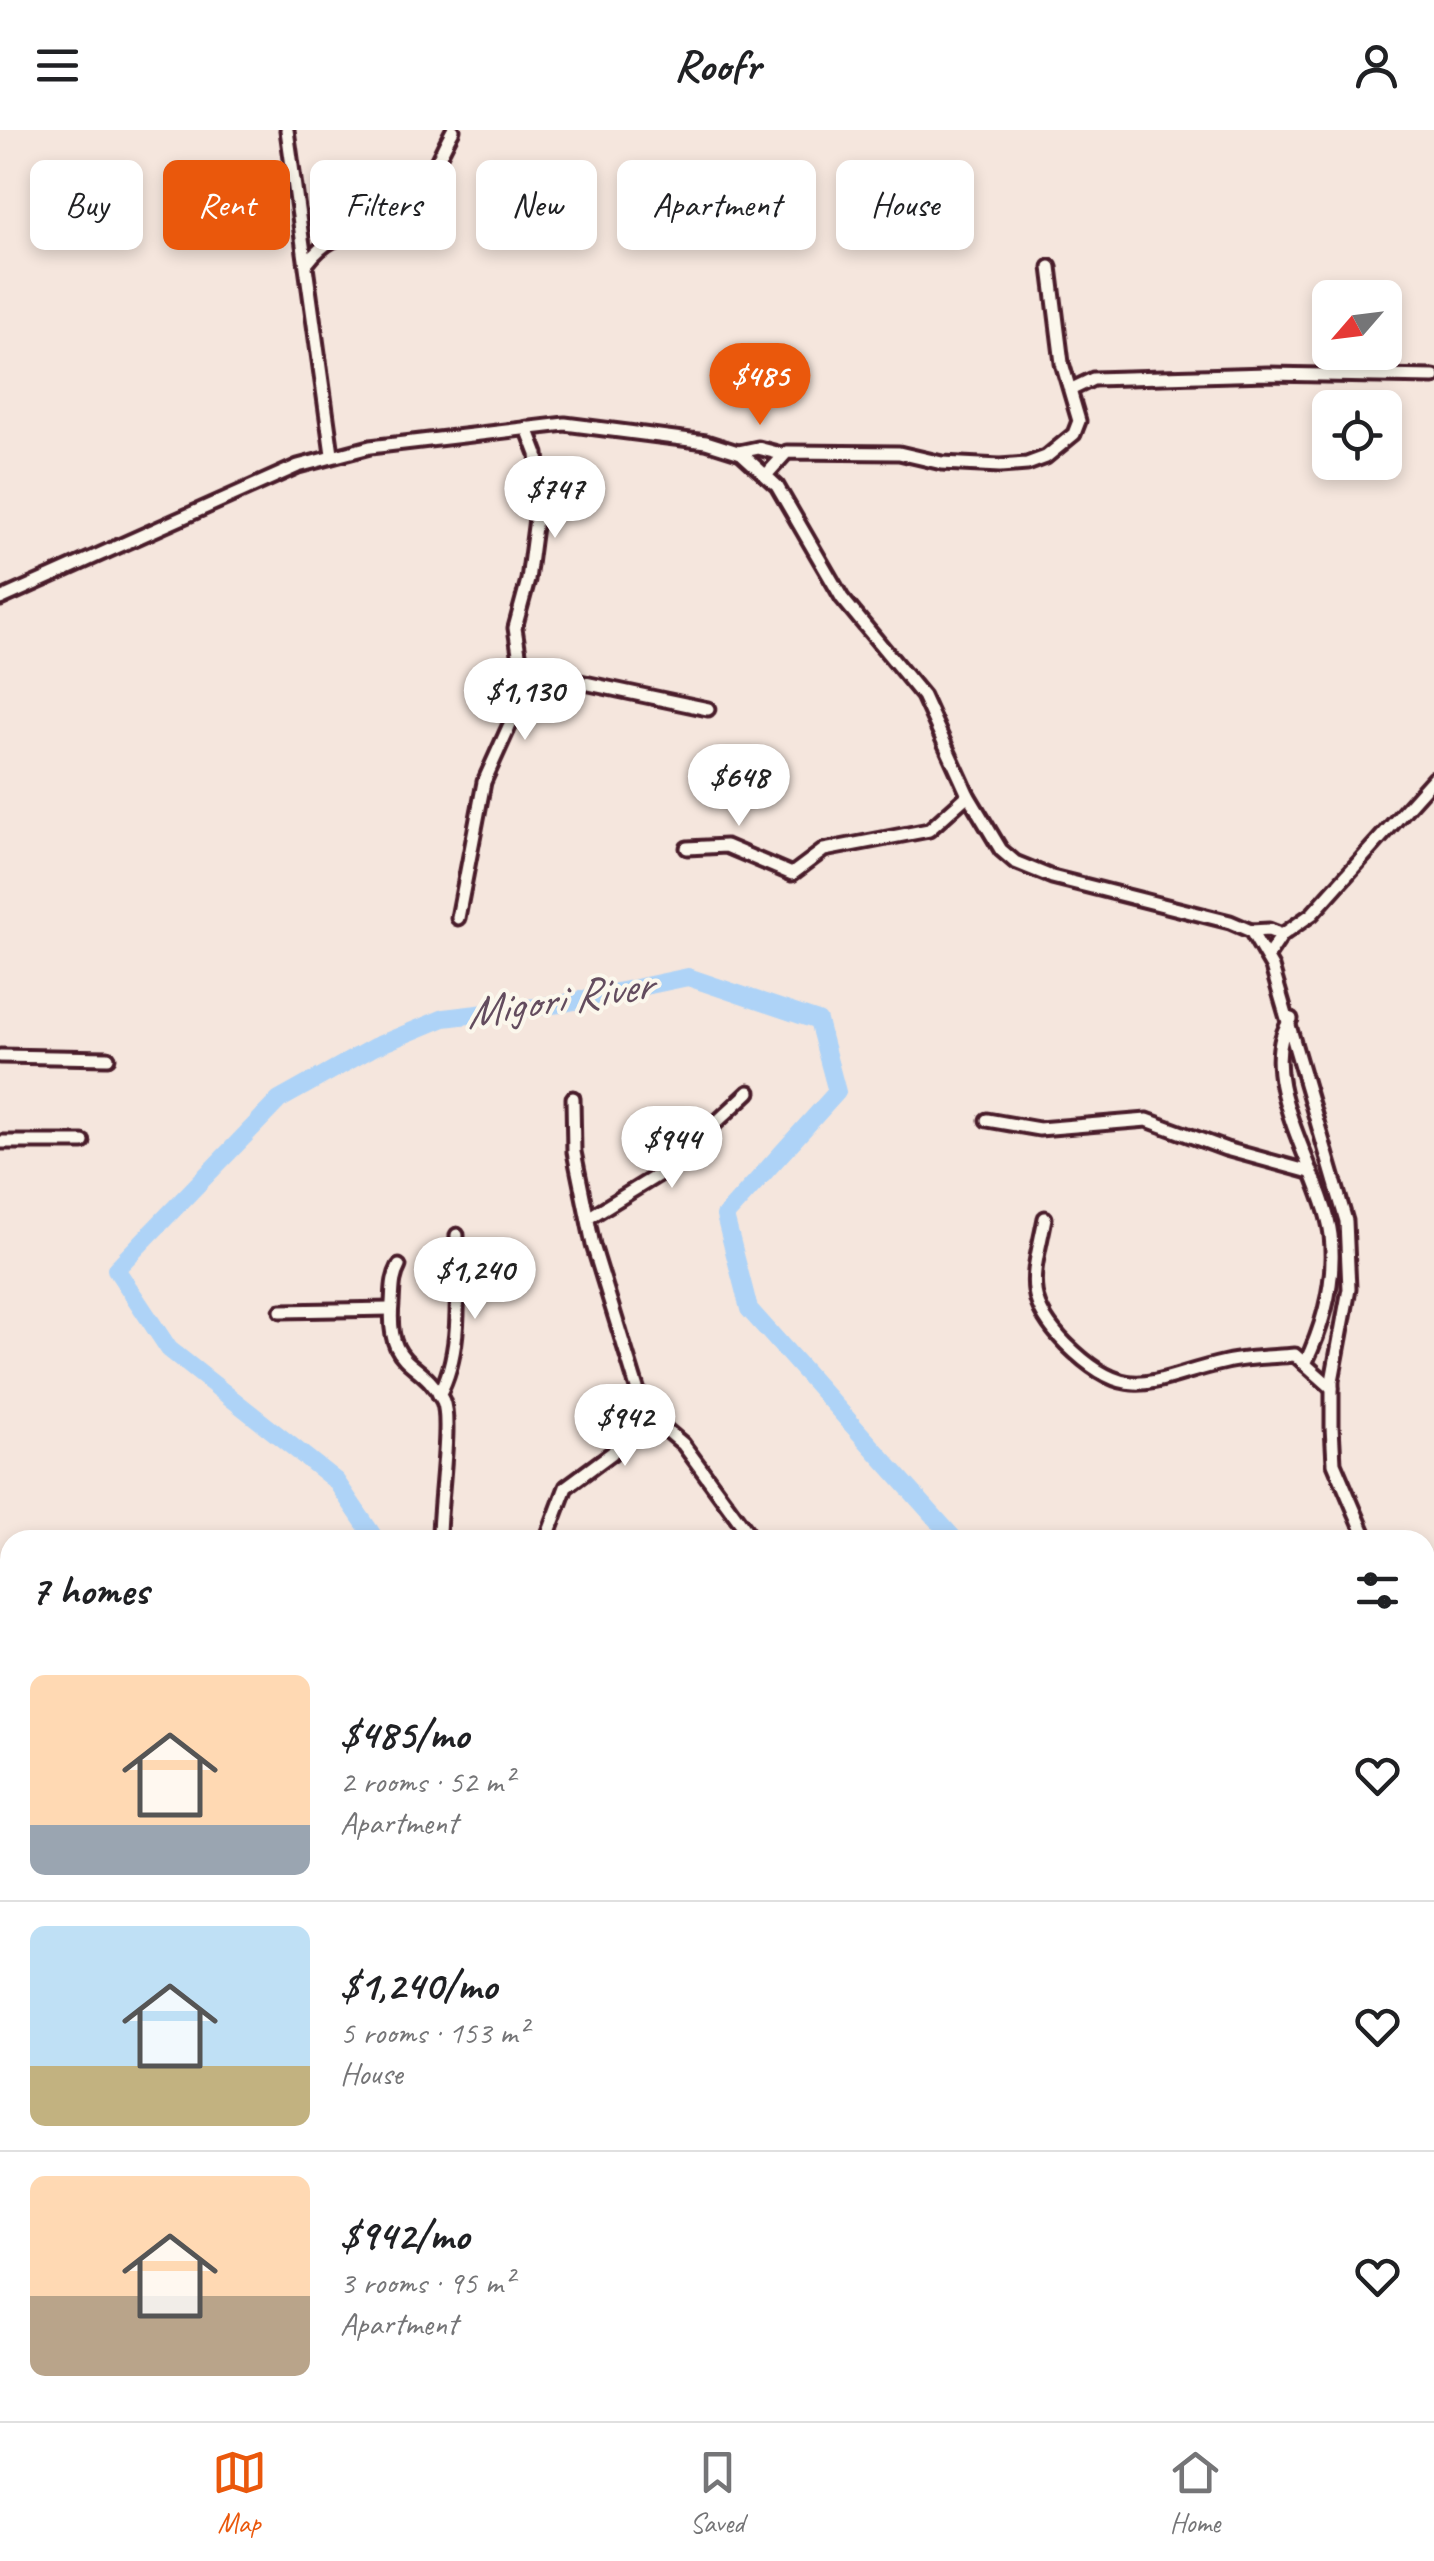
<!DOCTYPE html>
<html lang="en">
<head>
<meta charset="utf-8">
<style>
	body { margin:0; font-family:Caveat,sans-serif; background:#f2f2f2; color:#202124; height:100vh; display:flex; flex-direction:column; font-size:38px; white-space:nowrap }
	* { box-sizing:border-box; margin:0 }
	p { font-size:32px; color:#757577 }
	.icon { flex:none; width:55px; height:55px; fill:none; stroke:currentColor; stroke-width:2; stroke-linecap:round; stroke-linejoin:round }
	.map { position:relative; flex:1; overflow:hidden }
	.sheet { position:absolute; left:0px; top:1400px; width:1435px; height:892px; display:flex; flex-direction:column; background:#fff; border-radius:30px 30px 0 0; box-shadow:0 5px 15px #0003 }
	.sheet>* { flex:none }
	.top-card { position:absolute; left:30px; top:30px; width:1375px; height:90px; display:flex; gap:20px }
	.needle { width:65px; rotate:242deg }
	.fabs { position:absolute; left:1312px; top:150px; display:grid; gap:20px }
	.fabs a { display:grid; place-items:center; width:90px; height:90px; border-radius:15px; background:#fff; box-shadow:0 5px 15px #0003; font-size:50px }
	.price { position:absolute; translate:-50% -85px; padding:0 22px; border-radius:35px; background:#fff; color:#222; font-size:32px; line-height:65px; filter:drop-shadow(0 2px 5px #0008) }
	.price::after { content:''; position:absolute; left:50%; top:60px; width:30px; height:22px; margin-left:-15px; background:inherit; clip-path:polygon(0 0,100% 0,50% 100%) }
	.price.selected { background:#ea580c; color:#fff }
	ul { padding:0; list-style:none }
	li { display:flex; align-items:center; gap:30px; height:250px; padding:0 30px }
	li+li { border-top:2px solid #e0e0e0 }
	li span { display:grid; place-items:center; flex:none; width:280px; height:200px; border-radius:15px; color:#555 }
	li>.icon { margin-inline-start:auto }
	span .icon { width:120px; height:120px; fill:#fffc; stroke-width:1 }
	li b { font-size:42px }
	h2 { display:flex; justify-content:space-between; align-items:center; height:120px; padding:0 30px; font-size:42px }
	.pill { padding:0 35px; border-radius:15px; background:#fff; box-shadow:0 5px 15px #0003; font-size:35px; line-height:90px }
	.pill.selected { background:#ea580c; color:#fff }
	header { display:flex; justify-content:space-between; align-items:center; height:130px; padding:0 30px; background:#fff; font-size:45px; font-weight:800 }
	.tabs { display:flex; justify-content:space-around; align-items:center; height:140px; border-top:2px solid #e0e0e0; background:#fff; font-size:28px; color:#757577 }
	.tabs a { display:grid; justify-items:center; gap:5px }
	.tabs .selected { color:#ea580c }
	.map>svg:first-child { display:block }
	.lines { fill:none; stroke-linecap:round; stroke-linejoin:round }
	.river { stroke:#aed3f7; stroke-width:18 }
	.minor-casing { stroke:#4a1f2b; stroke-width:19 }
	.minor { stroke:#fbf7ec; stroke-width:11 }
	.labels { text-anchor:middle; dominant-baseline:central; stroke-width:8; stroke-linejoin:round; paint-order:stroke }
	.water-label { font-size:45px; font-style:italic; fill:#634c5e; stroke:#fbf7ec }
</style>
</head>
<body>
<header><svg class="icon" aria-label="menu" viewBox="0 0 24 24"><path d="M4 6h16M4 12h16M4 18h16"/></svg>Roofr<svg class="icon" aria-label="person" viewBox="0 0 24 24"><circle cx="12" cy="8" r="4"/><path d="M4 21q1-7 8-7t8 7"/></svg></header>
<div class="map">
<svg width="1434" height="2291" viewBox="0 0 1434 2291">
	<rect width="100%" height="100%" fill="#f5e6dd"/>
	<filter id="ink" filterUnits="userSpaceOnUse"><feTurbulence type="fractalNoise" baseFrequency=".01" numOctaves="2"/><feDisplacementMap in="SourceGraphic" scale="20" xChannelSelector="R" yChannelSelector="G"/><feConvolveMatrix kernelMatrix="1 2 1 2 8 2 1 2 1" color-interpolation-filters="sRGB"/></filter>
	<g filter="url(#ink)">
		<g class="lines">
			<g class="river">
				<polyline points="376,1410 336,1351 169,1219 116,1139 279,970 374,917 444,888 560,874 688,847 818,891 837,962 725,1086 749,1179 955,1410"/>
				<polyline points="1425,1566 1434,1567"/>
				<polyline points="0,1687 10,1680"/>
			</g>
			<g class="minor-casing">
				<g id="minor">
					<polyline points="287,0 332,324"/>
					<path d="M308 132C335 98 351 110 384 95 420 79 435 32 453 0"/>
					<polyline points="1072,259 1093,249 1268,244 1434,247"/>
					<polyline points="739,322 758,318 781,324"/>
					<polyline points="768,343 787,322 899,323 942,333 1000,336 1027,334 1046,327 1074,304 1079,291 1062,233 1050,137"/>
					<polyline points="0,469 298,336 370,317 565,294 706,312 741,323 777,356 842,468 923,566 968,665 1001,720 1015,732 1052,747 1230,792 1251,801 1272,837 1346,1091 1349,1159 1332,1251 1332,1297 1334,1333 1367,1410"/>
					<polyline points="523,540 708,579"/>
					<polyline points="687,718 726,716 792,744 824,720 929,700 968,665"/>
					<polyline points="458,788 484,652 525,561 515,498 528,450 540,358 537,324 527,298"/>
					<polyline points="1251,801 1269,800 1282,805"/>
					<polyline points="1268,826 1282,805 1312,784 1434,648"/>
					<path d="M1291 889C1251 944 1324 1046 1331 1105 1336 1150 1324 1194 1305 1234"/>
					<polyline points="0,926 108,928"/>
					<polyline points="987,990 1039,999 1147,990 1226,1019 1310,1042"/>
					<polyline points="0,1012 83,1012"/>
					<polyline points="588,1088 663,1042 749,962"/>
					<path d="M1045 1088C1034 1145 1021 1168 1066 1214 1130 1278 1152 1248 1226 1232 1247 1227 1273 1227 1295 1225L1332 1258"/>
					<path d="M399 1136C392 1149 393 1159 392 1173 386 1242 421 1226 443 1271 452 1291 438 1380 439 1410"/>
					<polyline points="281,1181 391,1179"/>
					<path d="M439 1265C464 1219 456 1156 457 1105"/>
					<polyline points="644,1281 683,1314 753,1410"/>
					<polyline points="546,1410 566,1357 612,1323 644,1281 593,1115 574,1022 573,968"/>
					<polyline points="1425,1513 1434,1529"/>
					<polyline points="0,1848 10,1836"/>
					<polyline points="0,2002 10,2005"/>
					<polyline points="0,2028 10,2041"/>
					<polyline points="1425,2061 1434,2063"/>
					<polyline points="1425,2204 1434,2203"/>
					<polyline points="857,2282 858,2291"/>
					<polyline points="1316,2282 1317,2291"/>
					<polyline points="119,2291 122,2282"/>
					<polyline points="560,2291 564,2282"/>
					<polyline points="1040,2291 1054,2282"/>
				</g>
			</g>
			<use href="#minor" class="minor"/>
		</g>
	</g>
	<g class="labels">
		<g class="water-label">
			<text transform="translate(558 869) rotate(-9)">Migori River</text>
		</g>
	</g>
</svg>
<div class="fabs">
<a><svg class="needle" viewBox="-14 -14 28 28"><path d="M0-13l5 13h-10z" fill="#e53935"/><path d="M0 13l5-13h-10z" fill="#757577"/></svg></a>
<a><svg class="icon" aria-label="locate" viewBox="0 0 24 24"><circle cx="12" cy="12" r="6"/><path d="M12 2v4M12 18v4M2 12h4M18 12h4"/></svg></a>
</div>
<b class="price selected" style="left:760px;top:298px">$485</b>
<b class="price" style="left:555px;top:411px">$747</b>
<b class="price" style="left:525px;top:613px">$1,130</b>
<b class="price" style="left:739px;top:699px">$648</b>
<b class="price" style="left:672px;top:1061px">$944</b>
<b class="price" style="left:475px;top:1192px">$1,240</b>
<b class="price" style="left:625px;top:1339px">$942</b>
<div class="top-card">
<a class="pill">Buy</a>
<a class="pill selected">Rent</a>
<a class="pill">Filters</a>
<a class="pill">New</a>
<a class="pill">Apartment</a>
<a class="pill">House</a>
</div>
<section class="sheet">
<h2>7 homes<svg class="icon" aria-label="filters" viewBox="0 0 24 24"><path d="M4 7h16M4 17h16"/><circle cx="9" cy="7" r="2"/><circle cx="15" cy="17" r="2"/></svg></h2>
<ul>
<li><span style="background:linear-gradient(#ffd9b3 75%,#9aa5b1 0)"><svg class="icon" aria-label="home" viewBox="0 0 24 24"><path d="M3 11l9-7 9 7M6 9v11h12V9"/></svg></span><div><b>$485/mo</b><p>2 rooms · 52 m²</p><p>Apartment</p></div><svg class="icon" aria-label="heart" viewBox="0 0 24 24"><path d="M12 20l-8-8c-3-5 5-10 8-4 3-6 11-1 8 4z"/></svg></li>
<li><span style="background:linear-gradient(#bfe0f5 70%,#c2b280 0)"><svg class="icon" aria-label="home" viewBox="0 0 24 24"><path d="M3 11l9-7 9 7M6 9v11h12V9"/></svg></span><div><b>$1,240/mo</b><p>5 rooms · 153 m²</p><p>House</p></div><svg class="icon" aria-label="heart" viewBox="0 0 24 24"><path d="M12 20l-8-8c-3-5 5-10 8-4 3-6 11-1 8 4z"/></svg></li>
<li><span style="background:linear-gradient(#ffd9b3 60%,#b9a48a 0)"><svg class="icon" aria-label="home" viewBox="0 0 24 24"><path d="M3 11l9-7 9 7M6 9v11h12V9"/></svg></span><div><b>$942/mo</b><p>3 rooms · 95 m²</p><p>Apartment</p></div><svg class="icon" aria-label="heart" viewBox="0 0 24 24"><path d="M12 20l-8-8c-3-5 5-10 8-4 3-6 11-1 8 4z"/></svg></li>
</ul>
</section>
</div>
<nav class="tabs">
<a class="selected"><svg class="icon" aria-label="map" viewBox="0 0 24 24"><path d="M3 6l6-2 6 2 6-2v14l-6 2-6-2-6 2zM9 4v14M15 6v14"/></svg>Map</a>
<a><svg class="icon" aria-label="saved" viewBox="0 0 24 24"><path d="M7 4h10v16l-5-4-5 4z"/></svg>Saved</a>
<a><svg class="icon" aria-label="home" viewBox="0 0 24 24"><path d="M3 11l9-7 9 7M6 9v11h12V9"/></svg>Home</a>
</nav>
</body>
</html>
